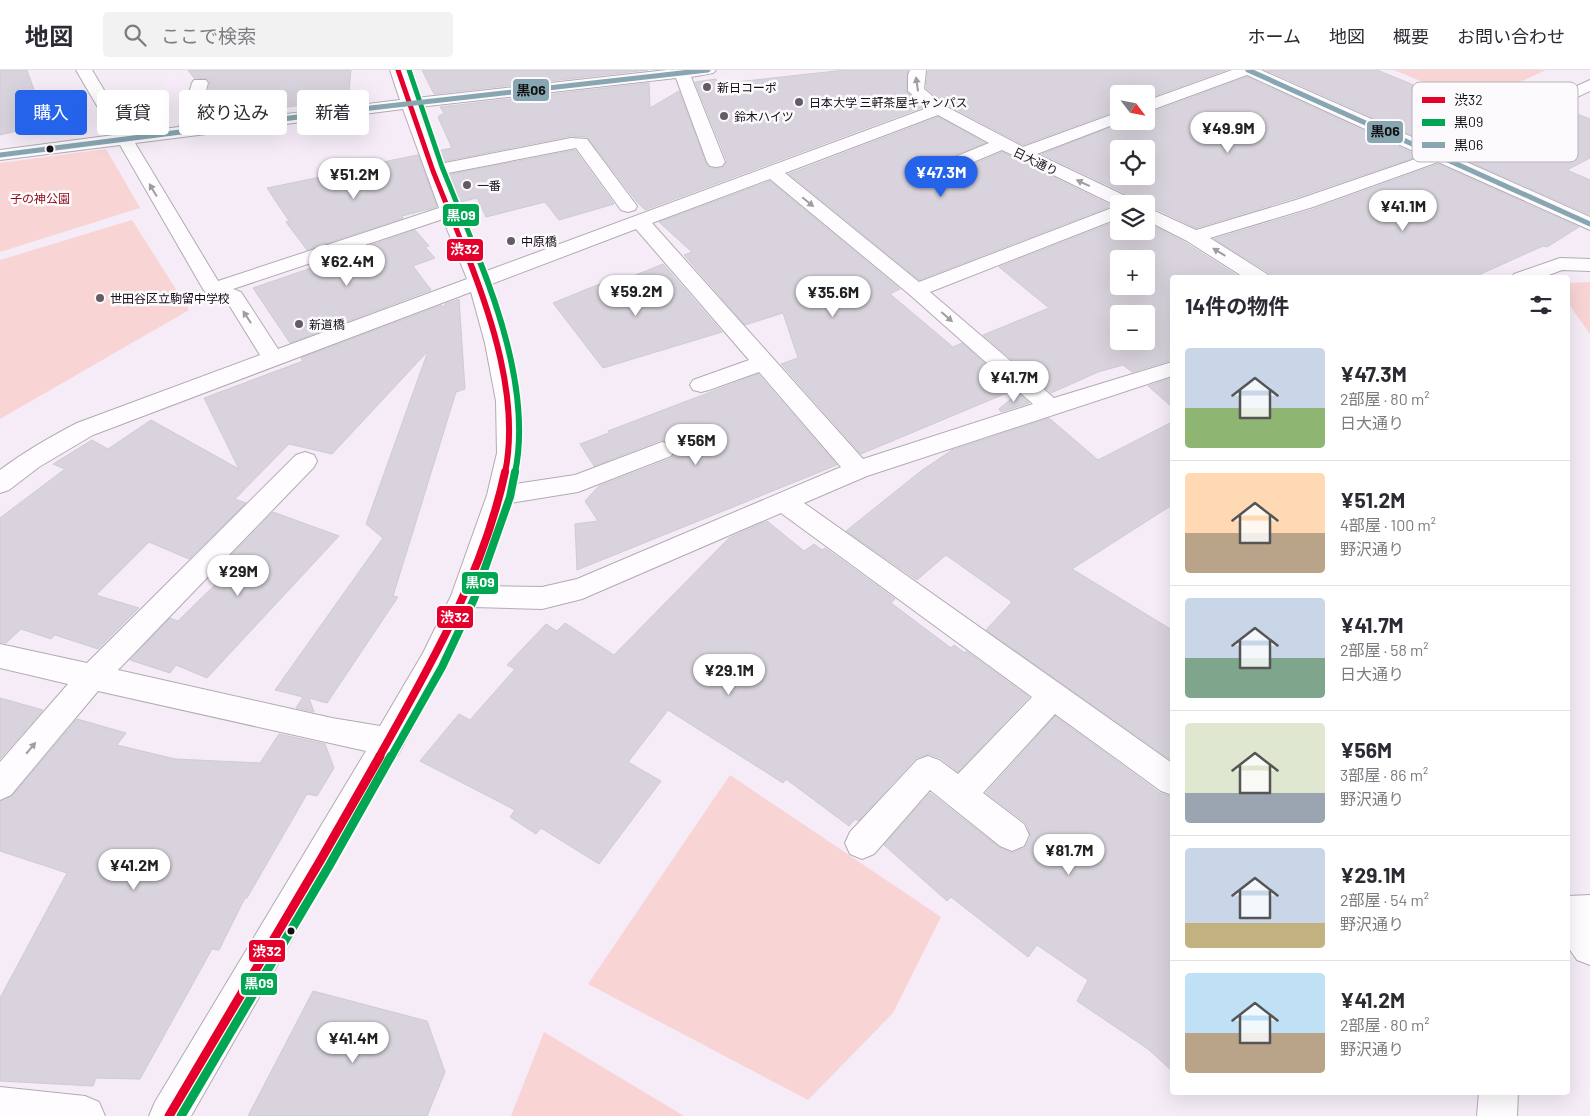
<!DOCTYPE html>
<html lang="ja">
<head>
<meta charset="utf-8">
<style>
	body { margin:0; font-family:Barlow,"Noto Sans JP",sans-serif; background:#f2f2f3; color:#2b2b33; height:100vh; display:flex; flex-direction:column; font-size:19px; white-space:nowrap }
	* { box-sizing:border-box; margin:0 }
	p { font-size:16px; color:#7c7c81 }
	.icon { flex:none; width:28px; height:28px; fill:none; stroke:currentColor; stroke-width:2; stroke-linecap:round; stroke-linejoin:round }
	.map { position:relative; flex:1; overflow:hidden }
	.drawer { position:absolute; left:1170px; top:205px; width:400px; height:820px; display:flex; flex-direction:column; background:#fff; border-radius:5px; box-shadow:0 5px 20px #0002 }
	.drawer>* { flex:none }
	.top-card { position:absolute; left:15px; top:20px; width:475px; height:45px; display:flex; gap:10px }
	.needle { width:32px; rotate:122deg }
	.fabs { position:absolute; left:1110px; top:15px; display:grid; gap:10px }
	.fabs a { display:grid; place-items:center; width:45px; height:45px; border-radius:5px; background:#fff; box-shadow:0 5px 20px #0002; font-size:25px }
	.price { position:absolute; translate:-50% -42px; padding:0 11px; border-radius:18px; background:#fff; color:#222; font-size:16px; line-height:32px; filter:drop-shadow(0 1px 2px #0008) }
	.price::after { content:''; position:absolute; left:50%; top:30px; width:15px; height:11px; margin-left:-8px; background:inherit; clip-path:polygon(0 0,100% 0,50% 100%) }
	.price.current { background:#2563eb; color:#fff }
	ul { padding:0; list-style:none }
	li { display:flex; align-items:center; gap:15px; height:125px; padding:0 15px }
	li+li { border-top:1px solid #e1e1e2 }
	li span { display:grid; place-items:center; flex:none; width:140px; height:100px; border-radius:5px; color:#555 }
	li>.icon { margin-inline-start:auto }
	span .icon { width:60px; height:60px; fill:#fffc; stroke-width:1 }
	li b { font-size:21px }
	h2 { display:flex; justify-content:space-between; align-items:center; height:60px; padding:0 15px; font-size:21px }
	.tag { padding:0 18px; border-radius:5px; background:#fff; box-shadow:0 5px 20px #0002; font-size:18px; line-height:45px }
	.tag.current { background:#2563eb; color:#fff }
	header { display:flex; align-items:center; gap:30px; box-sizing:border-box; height:70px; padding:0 25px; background:#fff; border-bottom:1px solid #e1e1e2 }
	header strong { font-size:24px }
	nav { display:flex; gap:28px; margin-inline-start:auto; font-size:18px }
	.search { width:350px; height:45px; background:#f2f2f3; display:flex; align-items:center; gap:12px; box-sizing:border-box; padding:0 18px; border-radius:5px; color:#7c7c81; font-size:19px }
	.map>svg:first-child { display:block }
	.green { fill:#f8d4d5 }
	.building { fill:#d8d3dc; stroke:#cfcbd4; fill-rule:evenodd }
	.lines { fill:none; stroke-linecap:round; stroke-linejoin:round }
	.minor-casing { stroke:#b2abb3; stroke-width:2 }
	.minor { fill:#fefcfe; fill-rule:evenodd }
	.bus-1-far3-casing { stroke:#fdfafe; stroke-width:8 }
	.bus-1-far2-casing { stroke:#fdfafe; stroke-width:9 }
	.bus-1-far1-casing { stroke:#fdfafe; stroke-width:11 }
	.bus-1-casing { stroke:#fdfafe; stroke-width:13 }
	.bus-2-far3-casing { stroke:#fdfafe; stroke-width:8 }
	.bus-2-far2-casing { stroke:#fdfafe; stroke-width:9 }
	.bus-2-far1-casing { stroke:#fdfafe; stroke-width:11 }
	.bus-2-casing { stroke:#fdfafe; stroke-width:13 }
	.bus-3-casing { stroke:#fdfafe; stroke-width:8 }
	.bus-1-far3 { stroke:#e4002b; stroke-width:5 }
	.bus-1-far2 { stroke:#e4002b; stroke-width:6 }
	.bus-1-far1 { stroke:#e4002b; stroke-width:8 }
	.bus-1 { stroke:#e4002b; stroke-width:9 }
	.bus-2-far3 { stroke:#00a651; stroke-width:5 }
	.bus-2-far2 { stroke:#00a651; stroke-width:6 }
	.bus-2-far1 { stroke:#00a651; stroke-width:8 }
	.bus-2 { stroke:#00a651; stroke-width:9 }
	.bus-3 { stroke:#87a6b2; stroke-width:5 }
	.oneway { fill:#a09da1 }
	.poi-dot { fill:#635c65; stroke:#fdfafe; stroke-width:2 }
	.bus-dot { fill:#140f16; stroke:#fdfafe; stroke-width:2 }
	.labels { text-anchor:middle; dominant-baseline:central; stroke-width:5; stroke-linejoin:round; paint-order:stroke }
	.far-poi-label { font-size:12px; fill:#140f16; stroke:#fdfafe; text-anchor:start }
	.far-street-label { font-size:12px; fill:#140f16; stroke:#fdfafe }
	.far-park-label { font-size:12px; fill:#8c0a15; stroke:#fdfafe }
	.key { fill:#fdfafe; stroke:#b7b4b8; stroke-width:1 }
	.key-label { font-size:14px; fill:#140f16 }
	.line-badge { stroke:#fdfafe; stroke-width:2 }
	.badge-label { font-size:14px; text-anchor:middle; font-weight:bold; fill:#fff }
	.pale-badge-label { font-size:14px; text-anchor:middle; font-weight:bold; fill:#111 }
</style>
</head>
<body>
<header>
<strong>地図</strong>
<div class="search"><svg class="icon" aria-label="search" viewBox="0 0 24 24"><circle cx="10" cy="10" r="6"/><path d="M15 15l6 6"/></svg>ここで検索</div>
<nav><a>ホーム</a><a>地図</a><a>概要</a><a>お問い合わせ</a></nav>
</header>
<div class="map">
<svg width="1590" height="1046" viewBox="0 0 1590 1046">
	<rect width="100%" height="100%" fill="#f5ecf7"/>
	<g class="green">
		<polygon points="1394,0 1546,0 1474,33"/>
		<polygon points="106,79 140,138 0,182 0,93"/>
		<polygon points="132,150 189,240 0,349 0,190"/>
		<polygon points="1590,212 1590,264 1568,233 1568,213"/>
		<polygon points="730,705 941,847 893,943 808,1030 588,914"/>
		<polygon points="544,962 684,1046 511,1046"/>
	</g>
	<g class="building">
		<polygon points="0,0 27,0 46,54 0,65"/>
		<polygon points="188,0 351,0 348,30 218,45 206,27 210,13 208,9 194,8"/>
		<polygon points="422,0 648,0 434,24"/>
		<polygon points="845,0 908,0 906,21 923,37 645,140 637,132 587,67 571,66 441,92 437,81 452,78 438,47 444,43 440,37 649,13 650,38 679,21 706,93 710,98 722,98 727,91 695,12 716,9 718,14"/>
		<polygon points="928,0 1226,0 1146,29 1146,24 1119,24 1119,40 1023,75 946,34 926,18"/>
		<polygon points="1266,0 1377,0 1499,50 1439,77"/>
		<path d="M1247 7 1419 86 1298 127 1196 158 1146 134H1138L1135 128 1042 84 1125 51H1146V44ZM1119 79H1146V106H1119Z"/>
		<polygon points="1567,40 1590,49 1590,88 1567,100 1590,110 1590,145 1457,86 1518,57 1524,60"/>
		<polygon points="938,47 985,73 932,94 928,100 933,106 946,106 1002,82 1112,136 919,210 789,104"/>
		<polygon points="575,80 614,134 559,150 545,132 486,147 477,128 457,133 446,105"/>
		<polygon points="418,85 437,137 402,146 403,148 307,180 286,152 289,151 267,118 364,98 363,96"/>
		<polygon points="1438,94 1579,157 1547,177 1543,176 1472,208 1272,208 1268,202 1214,169 1314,139"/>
		<polygon points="770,111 900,219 890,224 953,277 962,273 1014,320 861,384 781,294 798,288 783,243 745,255 684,185 692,182 659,152"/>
		<path d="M1119 150V161H1146V152L1186 173 1241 208H1172V290L1132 302 1123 295 1098 302 1051 323 983 265 1049 238 999 197ZM1119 189H1146V216H1119ZM1119 244H1146V271H1119Z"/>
		<polygon points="415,160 429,176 425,177 435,188 413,196 431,220 290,273 253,218 320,195 318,193"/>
		<polygon points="663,194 722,262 603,298 553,233 612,209 618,212"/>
		<polygon points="459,229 465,319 456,322 393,526 398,527 327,633 309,628 314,642 296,638 303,627 275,620 383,468 366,454 428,281 332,384 289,374 235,429 246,433 189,489 149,472 96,525 139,538 98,579 55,565 51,569 21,559 6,573 0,572 0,448 65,399 53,394 92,370 108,379 151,350 239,399 204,328 303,291 301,288 442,235 444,238 445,234"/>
		<polygon points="758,304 837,395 577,500 575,454 598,451 585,431 599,416 672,388 676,381 671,372 661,370 594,396 580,374 609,363 608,361"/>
		<polygon points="1172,308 1172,337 1148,316"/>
		<polygon points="1018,323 1029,333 1001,342 999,339"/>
		<polygon points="1049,348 1098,390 1172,352 1172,435 1072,499 1172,560 1172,691 986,560 1012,532 946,485 917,510 846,461 921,401 952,380"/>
		<polygon points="273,442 339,466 207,608 176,595 170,603 130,590 170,548 178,551 226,504 217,500"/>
		<polygon points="767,451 804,481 814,474 822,480 825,478 895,529 891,533 951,578 954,575 965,583 966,581 1029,627 958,702 940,688 929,684 916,688 858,751 855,749 849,756 786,709 783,713 668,640 628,692 661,711 599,794 541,758 536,764 510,747 515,740 420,691 459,644 470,650 515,599 507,595 546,554 557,561 565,553 614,585 729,468"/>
		<polygon points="0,628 43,640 0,689"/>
		<polygon points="1055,646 1160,723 1172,727 1172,1001 1148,979 1077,931 1088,910 1037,875 1028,887 951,827 947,831 884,775 930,723 999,777 1011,783 1025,778 1031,766 1026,753 986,723"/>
		<polygon points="77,649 126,663 117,675 175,689 260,693 279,664 325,674 334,698 317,726 307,724 247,828 245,828 219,880 212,879 140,1009 96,1008 93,1016 0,1011 0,928 67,803 0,781 0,732 12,726"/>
		<polygon points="313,921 427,951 445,1002 427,1046 248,1046"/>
	</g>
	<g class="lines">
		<g class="minor-casing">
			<g id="minor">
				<path d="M76 0H92L130 63 179 57 192 13 194 10H206L208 13 197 55 400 30 390 0H406L416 28 667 0H716L713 3 691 7 725 92 722 96 716 97 710 96 707 92 676 8 419 37 440 94 571 68 587 69 637 136 635 140 628 142 621 140 576 78 443 104 484 202 927 38 908 21V5L910 0H926L924 19 945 36 1023 77 1119 42V51H1123L1037 84 1134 130 1136 134H1119V148L930 222 1054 328 1172 292V306L867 406 804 433 1172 693V725L1161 721 1055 644 983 723 1024 754 1029 765 1024 776 1012 781 1000 776 930 720 874 784 862 789 850 784 845 773 850 762 917 690 928 686 939 690 958 704 1032 627 781 443 582 529 542 539 474 537 443 601 400 681 191 1046H149L155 1032 366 681 98 621 11 725 0 730V692L68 614 0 598V574L87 593 296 385 305 382 314 385 317 391 314 397 118 600 332 648 380 656 423 583 451 526 487 425 497 383 496 331 485 273 471 222 93 365 39 397 9 420 0 423V400C24 382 50 367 77 353L260 285 226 230 206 223 203 219 120 75 0 90V80L114 65ZM403 39 439 138 218 211 135 73ZM938 45 989 73 933 96 930 100 933 104 939 105 945 104 1002 80 1117 136 919 212 785 103ZM770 109 909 224 1033 334 863 389 652 153ZM443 149 467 209 278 279 241 222 233 219ZM636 159 749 290 693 310 690 315 693 320 701 322 709 320 759 302 841 397 577 509 542 517 482 516 510 433 578 422 671 386 674 380 671 374 662 372 575 405 515 414C517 404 520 394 521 384 527 329 505 267 489 215Z"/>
				<polygon points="1232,0 1261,0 1439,79 1590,10 1590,21 1453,86 1590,147 1590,160 1438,92 1313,137 1210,168 1267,204 1270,208 1245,208 1187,171 1146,150 1146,137 1196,160 1299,129 1424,86 1247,5 1146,42 1146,31"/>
				<polygon points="1560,188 1590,189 1590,201 1562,200 1541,208 1511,208 1514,204"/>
				<polygon points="1590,825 1590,895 1577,890 1568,877 1568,826"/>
				<polygon points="0,1017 85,1026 99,1032 105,1046 0,1046"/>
				<polygon points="1479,1022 1518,1022 1517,1046 1477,1046"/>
			</g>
		</g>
		<use href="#minor" class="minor"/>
		<g class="bus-1-far3-casing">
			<polyline id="bus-1-far3" points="398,0 433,101 464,178"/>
		</g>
		<g class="bus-1-far2-casing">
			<path id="bus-1-far2" d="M464 177C491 244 520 330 505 403"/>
		</g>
		<g class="bus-1-far1-casing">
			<path id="bus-1-far1" d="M379 687C430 596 483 505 505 402"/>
		</g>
		<g class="bus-1-casing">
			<polyline id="bus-1" points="169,1046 320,791 380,686"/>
		</g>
		<g class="bus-2-far3-casing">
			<polyline id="bus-2-far3" points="409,0 442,97 475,178"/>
		</g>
		<g class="bus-2-far2-casing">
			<path id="bus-2-far2" d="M474 177C502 244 530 331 515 403"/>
		</g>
		<g class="bus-2-far1-casing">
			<polyline id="bus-2-far1" points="391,687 442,597 474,529 510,427 515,402"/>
		</g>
		<g class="bus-2-casing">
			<polyline id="bus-2" points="181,1046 329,796 391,686"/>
		</g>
		<g class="bus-3-casing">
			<g id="bus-3">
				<polyline points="1248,0 1590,154"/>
				<polyline points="0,85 353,40 708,0"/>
			</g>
		</g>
		<use href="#bus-1-far3" class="bus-1-far3"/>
		<use href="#bus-1-far2" class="bus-1-far2"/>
		<use href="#bus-1-far1" class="bus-1-far1"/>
		<use href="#bus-1" class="bus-1"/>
		<use href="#bus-2-far3" class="bus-2-far3"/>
		<use href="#bus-2-far2" class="bus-2-far2"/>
		<use href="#bus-2-far1" class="bus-2-far1"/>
		<use href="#bus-2" class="bus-2"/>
		<use href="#bus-3" class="bus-3"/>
	</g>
	<defs><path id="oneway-solid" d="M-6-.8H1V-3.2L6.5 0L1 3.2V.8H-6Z" transform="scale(1.25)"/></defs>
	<g class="oneway">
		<use href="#oneway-solid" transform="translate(917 14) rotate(-98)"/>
		<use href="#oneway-solid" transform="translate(1083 113) rotate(-155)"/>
		<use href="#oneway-solid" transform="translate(153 120) rotate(-121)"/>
		<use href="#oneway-solid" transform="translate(808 132) rotate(39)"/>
		<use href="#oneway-solid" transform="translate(1219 182) rotate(-149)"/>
		<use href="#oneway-solid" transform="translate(247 247) rotate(-123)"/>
		<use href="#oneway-solid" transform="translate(947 247) rotate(41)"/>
		<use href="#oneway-solid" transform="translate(31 678) rotate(-50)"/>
	</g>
	<g class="poi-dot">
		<circle cx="707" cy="17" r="5"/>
		<circle cx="799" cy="32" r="5"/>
		<circle cx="724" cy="46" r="5"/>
		<circle cx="467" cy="115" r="5"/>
		<circle cx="511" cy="171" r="5"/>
		<circle cx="100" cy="228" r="5"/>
		<circle cx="299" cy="254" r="5"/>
	</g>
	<g class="bus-dot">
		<circle cx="50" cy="79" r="4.5"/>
		<circle cx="291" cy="861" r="4.5"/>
	</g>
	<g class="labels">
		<g class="far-poi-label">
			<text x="717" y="17">新日コーポ</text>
			<text x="809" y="32">日本大学 三軒茶屋キャンパス</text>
			<text x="734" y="46">鈴木ハイツ</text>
			<text x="477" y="115">一番</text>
			<text x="521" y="171">中原橋</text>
			<text x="110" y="228">世田谷区立駒留中学校</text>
			<text x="309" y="254">新道橋</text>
		</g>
		<g class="far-street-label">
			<text transform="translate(1036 91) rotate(26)">日大通り</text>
		</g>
		<g class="far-park-label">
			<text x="40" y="128">子の神公園</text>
		</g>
	</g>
	<rect x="1412" y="12" width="166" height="80" rx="8" class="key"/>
	<rect x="1422" y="27" width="23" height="6" fill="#e4002b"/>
	<rect x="1422" y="49" width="23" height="7" fill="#00a651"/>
	<rect x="1422" y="72" width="23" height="6" fill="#87a6b2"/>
	<g class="key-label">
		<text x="1454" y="35">渋32</text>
		<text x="1454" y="57">黒09</text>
		<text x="1454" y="80">黒06</text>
	</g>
	<g class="line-badge">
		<rect x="512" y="8" width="38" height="24" rx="5" fill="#87a6b2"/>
		<rect x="1366" y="50" width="38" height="24" rx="5" fill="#87a6b2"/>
		<rect x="442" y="133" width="38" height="24" rx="5" fill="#00a651"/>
		<rect x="446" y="168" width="38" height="24" rx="5" fill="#e4002b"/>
		<rect x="461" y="501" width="38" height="24" rx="5" fill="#00a651"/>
		<rect x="436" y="535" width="38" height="24" rx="5" fill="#e4002b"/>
		<rect x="248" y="869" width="38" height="24" rx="5" fill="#e4002b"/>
		<rect x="240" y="902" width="38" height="24" rx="5" fill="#00a651"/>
	</g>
	<g class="badge-label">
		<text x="461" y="150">黒09</text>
		<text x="465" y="184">渋32</text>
		<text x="480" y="517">黒09</text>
		<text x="455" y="552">渋32</text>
		<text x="267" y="886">渋32</text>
		<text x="259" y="918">黒09</text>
	</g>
	<g class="pale-badge-label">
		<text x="531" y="25">黒06</text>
		<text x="1385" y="66">黒06</text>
	</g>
</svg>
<div class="fabs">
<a><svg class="needle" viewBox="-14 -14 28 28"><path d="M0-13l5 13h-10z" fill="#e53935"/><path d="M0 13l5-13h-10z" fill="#7c7c81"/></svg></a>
<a><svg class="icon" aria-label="locate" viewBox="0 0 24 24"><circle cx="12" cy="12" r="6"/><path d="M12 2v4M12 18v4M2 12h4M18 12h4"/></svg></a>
<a><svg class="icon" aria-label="layers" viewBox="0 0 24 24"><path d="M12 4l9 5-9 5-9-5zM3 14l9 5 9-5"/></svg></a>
<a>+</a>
<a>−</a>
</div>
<b class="price" style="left:1228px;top:84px">¥49.9M</b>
<b class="price current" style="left:941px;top:128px">¥47.3M</b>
<b class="price" style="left:354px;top:130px">¥51.2M</b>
<b class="price" style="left:1403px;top:162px">¥41.1M</b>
<b class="price" style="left:347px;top:217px">¥62.4M</b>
<b class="price" style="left:636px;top:247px">¥59.2M</b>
<b class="price" style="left:833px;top:248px">¥35.6M</b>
<b class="price" style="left:1014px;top:333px">¥41.7M</b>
<b class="price" style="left:696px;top:396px">¥56M</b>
<b class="price" style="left:238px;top:527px">¥29M</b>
<b class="price" style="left:729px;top:626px">¥29.1M</b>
<b class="price" style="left:1069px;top:806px">¥81.7M</b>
<b class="price" style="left:134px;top:821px">¥41.2M</b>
<b class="price" style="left:353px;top:994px">¥41.4M</b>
<div class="top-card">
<a class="tag current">購入</a>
<a class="tag">賃貸</a>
<a class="tag">絞り込み</a>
<a class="tag">新着</a>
</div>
<section class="drawer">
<h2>14件の物件<svg class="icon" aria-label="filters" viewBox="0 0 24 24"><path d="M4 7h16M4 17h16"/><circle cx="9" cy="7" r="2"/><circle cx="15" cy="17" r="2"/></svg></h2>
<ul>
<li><span style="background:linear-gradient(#c9d6e8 60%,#8fb573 0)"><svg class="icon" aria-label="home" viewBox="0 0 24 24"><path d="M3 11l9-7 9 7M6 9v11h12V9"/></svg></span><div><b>¥47.3M</b><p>2部屋 · 80 m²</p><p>日大通り</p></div></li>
<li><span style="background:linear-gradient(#ffd9b3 60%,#b9a48a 0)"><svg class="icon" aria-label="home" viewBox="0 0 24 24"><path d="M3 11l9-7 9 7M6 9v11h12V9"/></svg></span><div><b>¥51.2M</b><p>4部屋 · 100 m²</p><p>野沢通り</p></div></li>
<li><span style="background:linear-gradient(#c9d6e8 60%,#7fa58c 0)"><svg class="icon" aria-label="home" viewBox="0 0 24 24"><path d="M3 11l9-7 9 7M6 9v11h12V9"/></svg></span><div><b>¥41.7M</b><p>2部屋 · 58 m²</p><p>日大通り</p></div></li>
<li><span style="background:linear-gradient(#dfe7d0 70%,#9aa5b1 0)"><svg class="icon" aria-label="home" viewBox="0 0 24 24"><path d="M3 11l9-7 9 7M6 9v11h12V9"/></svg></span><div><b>¥56M</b><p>3部屋 · 86 m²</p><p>野沢通り</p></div></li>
<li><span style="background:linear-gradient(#c9d6e8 75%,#c2b280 0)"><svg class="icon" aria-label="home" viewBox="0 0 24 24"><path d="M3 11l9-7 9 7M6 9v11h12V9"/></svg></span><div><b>¥29.1M</b><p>2部屋 · 54 m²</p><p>野沢通り</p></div></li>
<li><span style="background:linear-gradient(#bfe0f5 60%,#b9a48a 0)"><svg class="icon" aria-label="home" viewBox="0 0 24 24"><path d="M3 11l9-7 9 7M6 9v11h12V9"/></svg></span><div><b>¥41.2M</b><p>2部屋 · 80 m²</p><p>野沢通り</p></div></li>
</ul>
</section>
</div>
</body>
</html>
